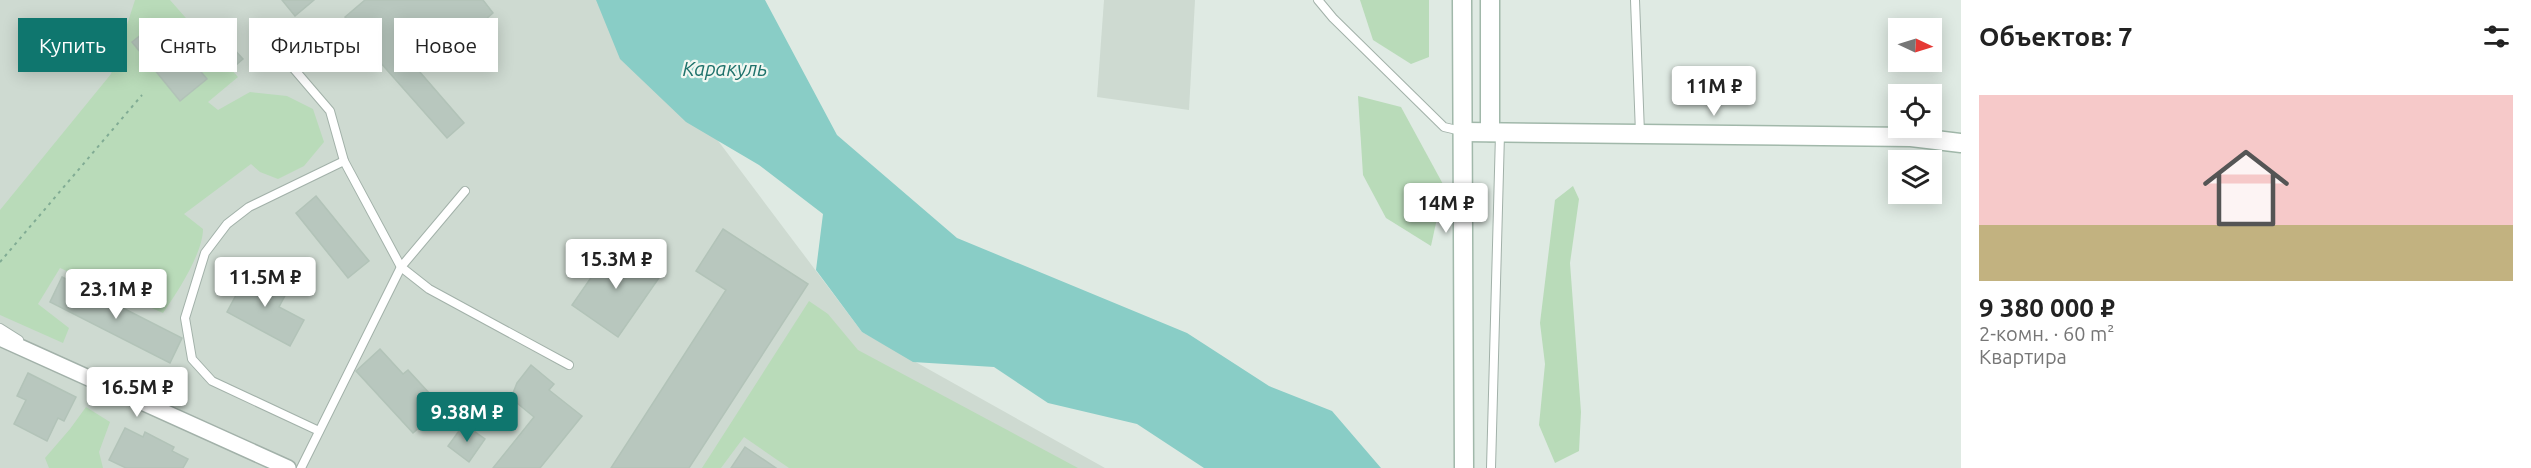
<!DOCTYPE html>
<html lang="ru">
<head>
<meta charset="utf-8">
<style>
	body { margin:0; font-family:Ubuntu,sans-serif; background:#f6f6f6; color:#222; height:100vh; display:flex; flex-direction:column; font-size:22px; white-space:nowrap }
	* { box-sizing:border-box; margin:0 }
	p { font-size:20px; color:#767676 }
	.icon { flex:none; width:33px; height:33px; fill:none; stroke:currentColor; stroke-width:2; stroke-linecap:round; stroke-linejoin:round }
	.map { position:relative; flex:1; overflow:hidden }
	.details { display:flex; flex-direction:column; background:#fff; width:570px }
	.details>* { flex:none }
	.banner { position:absolute; left:18px; top:18px; width:570px; height:54px; display:flex; gap:12px }
	.needle { width:39px; rotate:94deg }
	.tools { position:absolute; left:1888px; top:18px; display:grid; gap:12px }
	.tools a { display:grid; place-items:center; width:54px; height:54px; border-radius:0px; background:#fff; box-shadow:0 3px 15px #0003; font-size:30px }
	.price { position:absolute; translate:-50% -51px; padding:0 14px; border-radius:6px; background:#fff; color:#222; font-size:20px; line-height:39px; filter:drop-shadow(0 2px 3px #0008) }
	.price::after { content:''; position:absolute; left:50%; top:36px; width:18px; height:14px; margin-left:-9px; background:inherit; clip-path:polygon(0 0,100% 0,50% 100%) }
	.price.active { background:#0f766e; color:#fff }
	ul { padding:0; list-style:none }
	li { display:grid; align-content:center; gap:12px; height:318px; padding:0 18px }
	li+li { border-top:2px solid #e0e0e0 }
	li span { display:grid; place-items:center; height:186px; border-radius:0px; color:#555 }
	li>.icon { margin-inline-start:auto }
	span .icon { width:108px; height:108px; fill:#fffc; stroke-width:1 }
	li b { font-size:26px }
	h2 { display:flex; justify-content:space-between; align-items:center; height:72px; padding:0 18px; font-size:26px }
	.pill { padding:0 21px; border-radius:0px; background:#fff; box-shadow:0 3px 15px #0003; font-size:21px; line-height:54px }
	.pill.active { background:#0f766e; color:#fff }
	main { display:flex; flex:1; min-height:0 }
	.map>svg:first-child { display:block }
	.built { fill:#cedad1 }
	.green { fill:#b9dbb9 }
	.water { fill:#89cdc6 }
	.building { fill:#b8c7be; stroke:#b2c3b8; stroke-width:1.5 }
	.lines { fill:none; stroke-linecap:round; stroke-linejoin:round }
	.lane-casing { stroke:#a2b1a9; stroke-width:10 }
	.street-casing { stroke:#a2b1a9; stroke-width:18 }
	.secondary-casing { stroke:#a1b8aa; stroke-width:21 }
	.path { stroke:#81ac94; stroke-width:2; stroke-dasharray:3 4.5; stroke-linecap:butt }
	.lane { stroke:#fff; stroke-width:8 }
	.street { stroke:#fff; stroke-width:15 }
	.secondary { stroke:#fff; stroke-width:18 }
	.labels { text-anchor:middle; dominant-baseline:central; stroke-width:4.5; stroke-linejoin:round; paint-order:stroke }
	.water-label { font-size:20px; font-style:italic; fill:#1e726b; stroke:#f0f7f1 }
</style>
</head>
<body>
<main>
<div class="map">
<svg width="1961" height="468" viewBox="0 0 1961 468">
	<rect width="100%" height="100%" fill="#dfeae3"/>
	<g class="built">
		<polygon points="0,0 612,0 862,332 1105,468 0,468"/>
		<polygon points="1104,0 1195,0 1189,110 1097,97"/>
	</g>
	<g class="green">
		<path d="M135 0H170L238 77 208 102 218 110 250 92 287 96 313 109 324 142 304 166 278 179 260 172 251 164 184 214 203 229C203 253 177 293 163 313L60 268 38 304 69 328 63 343 0 315V210L111 74Z"/>
		<polygon points="1360,0 1429,0 1429,57 1411,64 1373,40"/>
		<polygon points="1358,96 1401,107 1444,186 1431,246 1386,218 1363,175"/>
		<polygon points="1573,186 1579,199 1570,263 1581,412 1579,451 1555,463 1539,425 1545,364 1540,323 1555,200"/>
		<polygon points="809,301 828,314 858,350 1078,468 789,468 744,437 721,468 702,468"/>
		<polygon points="86,407 110,422 99,452 103,468 49,468 45,458 70,429"/>
	</g>
	<polygon class="water" points="596,0 765,0 837,135 957,238 1187,333 1269,386 1332,411 1381,468 1204,468 1137,424 1048,403 994,367 913,362 862,332 816,270 823,214 759,165 686,122 620,59"/>
	<g class="building">
		<polygon points="282,0 314,0 295,16"/>
		<polygon points="365,0 483,0 493,13 452,49 435,30 406,56 464,123 447,138 372,53 375,50 345,17"/>
		<polygon points="158,21 207,79 180,101 132,42"/>
		<polygon points="231,46 243,59 229,71 218,58"/>
		<polygon points="316,196 369,261 348,278 296,213"/>
		<polygon points="723,229 808,284 689,468 611,468 726,290 696,271"/>
		<polygon points="615,243 661,275 618,337 572,305"/>
		<polygon points="250,269 288,290 279,307 304,320 290,346 227,312"/>
		<polygon points="62,277 182,338 170,363 50,302"/>
		<polygon points="380,349 403,374 408,370 442,407 413,433 356,371"/>
		<polygon points="531,365 554,384 549,390 582,416 540,468 493,468 534,417 511,398 517,383"/>
		<polygon points="28,373 76,397 64,421 58,418 47,441 14,424 26,400 17,396"/>
		<polygon points="464,424 485,439 469,462 448,446"/>
		<polygon points="125,428 143,437 145,432 174,447 172,451 188,459 183,468 126,468 109,460"/>
		<polygon points="745,447 776,468 731,468"/>
	</g>
	<g class="lines">
		<g class="lane-casing">
			<g id="lane">
				<polyline points="1318,0 1333,18 1444,127 1461,131"/>
				<polyline points="1635,0 1640,133"/>
				<polyline points="259,49 279,58 294,69 330,111 344,161 401,267 429,289 569,365"/>
				<polyline points="0,328 19,340"/>
				<polyline points="319,431 212,381 192,359 185,318 205,253 227,224 249,207 344,161"/>
				<polyline points="301,468 401,267 465,191"/>
				<polyline points="1491,468 1500,134"/>
			</g>
		</g>
		<g class="street-casing">
			<polyline id="street" points="0,338 288,468"/>
		</g>
		<g class="secondary-casing">
			<g id="secondary">
				<polyline points="1462,0 1464,468"/>
				<polyline points="1490,0 1490,132"/>
				<polyline points="1464,132 1911,137 1961,143"/>
			</g>
		</g>
		<polyline class="path" points="0,262 142,95"/>
		<use href="#lane" class="lane"/>
		<use href="#street" class="street"/>
		<use href="#secondary" class="secondary"/>
	</g>
	<g class="labels">
		<g class="water-label">
			<text x="725" y="68">Каракуль</text>
		</g>
	</g>
</svg>
<div class="tools">
<a><svg class="needle" viewBox="-14 -14 28 28"><path d="M0-13l5 13h-10z" fill="#e53935"/><path d="M0 13l5-13h-10z" fill="#767676"/></svg></a>
<a><svg class="icon" aria-label="locate" viewBox="0 0 24 24"><circle cx="12" cy="12" r="6"/><path d="M12 2v4M12 18v4M2 12h4M18 12h4"/></svg></a>
<a><svg class="icon" aria-label="layers" viewBox="0 0 24 24"><path d="M12 4l9 5-9 5-9-5zM3 14l9 5 9-5"/></svg></a>
</div>
<b class="price" style="left:1714px;top:117px">11M ₽</b>
<b class="price" style="left:1446px;top:234px">14M ₽</b>
<b class="price" style="left:616px;top:290px">15.3M ₽</b>
<b class="price" style="left:265px;top:308px">11.5M ₽</b>
<b class="price" style="left:116px;top:320px">23.1M ₽</b>
<b class="price" style="left:137px;top:418px">16.5M ₽</b>
<b class="price active" style="left:467px;top:443px">9.38M ₽</b>
<div class="banner">
<a class="pill active">Купить</a>
<a class="pill">Снять</a>
<a class="pill">Фильтры</a>
<a class="pill">Новое</a>
</div>
</div>
<section class="details">
<h2>Объектов: 7<svg class="icon" aria-label="filters" viewBox="0 0 24 24"><path d="M4 7h16M4 17h16"/><circle cx="9" cy="7" r="2"/><circle cx="15" cy="17" r="2"/></svg></h2>
<ul>
<li><span style="background:linear-gradient(#f6c9c9 70%,#c2b280 0)"><svg class="icon" aria-label="home" viewBox="0 0 24 24"><path d="M3 11l9-7 9 7M6 9v11h12V9"/></svg></span><div><b>9 380 000 ₽</b><p>2-комн. · 60 m²</p><p>Квартира</p></div></li>
</ul>
</section>
</main>
</body>
</html>
